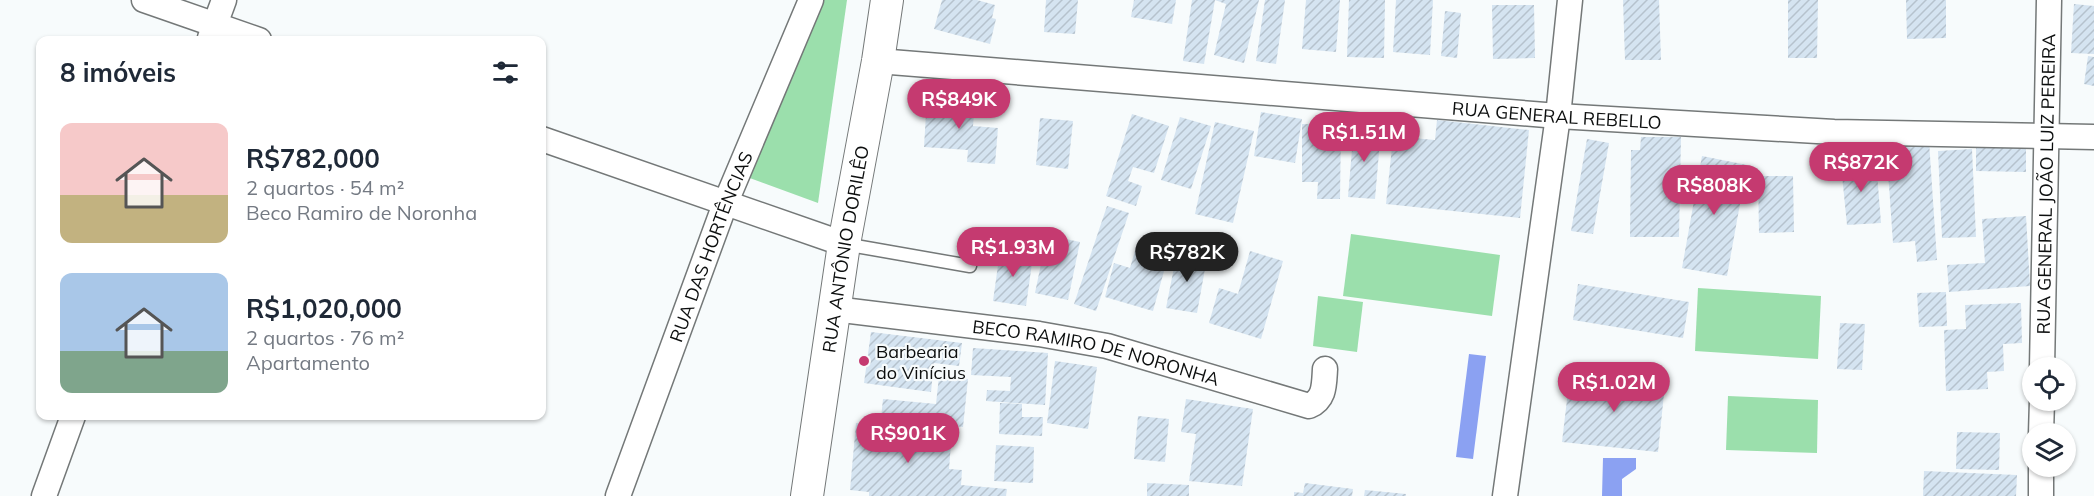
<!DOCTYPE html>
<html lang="pt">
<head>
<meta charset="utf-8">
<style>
	body { margin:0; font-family:Mulish,sans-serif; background:#f2f2f3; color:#1f2937; height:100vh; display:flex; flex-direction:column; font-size:22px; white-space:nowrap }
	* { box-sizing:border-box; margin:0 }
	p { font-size:20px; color:#747a83 }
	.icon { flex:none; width:33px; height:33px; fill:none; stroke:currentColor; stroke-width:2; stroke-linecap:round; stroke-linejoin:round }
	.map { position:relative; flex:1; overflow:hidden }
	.drawer { position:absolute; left:36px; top:36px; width:510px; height:384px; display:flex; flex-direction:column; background:#fff; border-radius:12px; box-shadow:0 2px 4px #0004 }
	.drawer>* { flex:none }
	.buttons { position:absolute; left:2022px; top:357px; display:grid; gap:12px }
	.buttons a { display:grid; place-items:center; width:54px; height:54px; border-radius:50%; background:#fff; box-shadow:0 2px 4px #0004; font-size:30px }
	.price { position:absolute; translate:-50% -51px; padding:0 14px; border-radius:21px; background:#c53a70; color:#fff; font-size:20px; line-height:39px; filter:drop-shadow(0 2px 3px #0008) }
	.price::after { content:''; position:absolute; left:50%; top:36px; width:18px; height:14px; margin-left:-9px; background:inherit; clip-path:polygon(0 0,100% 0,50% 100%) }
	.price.on { background:#222; color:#fff }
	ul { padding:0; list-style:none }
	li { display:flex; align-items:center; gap:18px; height:150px; padding:0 24px }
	li span { display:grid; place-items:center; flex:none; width:168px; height:120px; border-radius:12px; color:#555 }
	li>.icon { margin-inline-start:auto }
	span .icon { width:72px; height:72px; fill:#fffc; stroke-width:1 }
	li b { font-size:26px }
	h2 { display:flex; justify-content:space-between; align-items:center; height:72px; padding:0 24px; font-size:26px }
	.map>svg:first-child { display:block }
	.green { fill:#9bdfac }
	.water { fill:#8ba1f2 }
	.building { fill:url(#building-hatch) }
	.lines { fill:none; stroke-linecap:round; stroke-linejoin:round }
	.service-casing { stroke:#747878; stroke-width:15 }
	.minor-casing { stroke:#747878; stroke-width:27 }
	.tertiary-casing { stroke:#747878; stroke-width:34 }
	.service { stroke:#fff; stroke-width:12 }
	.minor { stroke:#fff; stroke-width:24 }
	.tertiary { stroke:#fff; stroke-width:32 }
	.poi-dot { fill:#c53a70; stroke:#f7fbfc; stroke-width:2 }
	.labels { text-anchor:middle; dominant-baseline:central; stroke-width:4.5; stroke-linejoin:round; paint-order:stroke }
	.street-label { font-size:18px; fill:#0c0e0e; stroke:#f7fbfc }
	.poi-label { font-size:18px; fill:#0c0e0e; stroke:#f7fbfc; text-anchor:start }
</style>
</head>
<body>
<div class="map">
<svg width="2094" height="496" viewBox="0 0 2094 496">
	<defs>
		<pattern id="building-hatch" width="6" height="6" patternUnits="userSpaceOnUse" patternTransform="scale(1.5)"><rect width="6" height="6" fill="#d5e4f1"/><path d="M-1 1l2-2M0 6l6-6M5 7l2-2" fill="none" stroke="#b6c2cd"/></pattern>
	</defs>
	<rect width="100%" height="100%" fill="#f7fbfc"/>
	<g class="green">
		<polygon points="811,0 847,0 818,203 747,177"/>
		<polygon points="1351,234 1500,255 1492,316 1343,296"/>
		<polygon points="1698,288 1821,296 1818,359 1695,351"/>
		<polygon points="1318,296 1363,302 1357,352 1313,346"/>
		<polygon points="1728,396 1818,400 1817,453 1726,450"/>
	</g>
	<g class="water">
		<polygon points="1469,354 1486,356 1473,459 1456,457"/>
		<polygon points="1603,458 1636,458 1636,469 1622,479 1622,496 1602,496"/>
	</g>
	<g class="building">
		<polygon points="942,0 977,0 995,5 992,18 996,19 990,44 934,29"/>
		<polygon points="1046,0 1078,0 1075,34 1044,32"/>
		<polygon points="1134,0 1176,0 1172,24 1131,17"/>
		<polygon points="1192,0 1215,0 1204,64 1183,61"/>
		<polygon points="1215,0 1259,0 1244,63 1214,55 1226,4"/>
		<polygon points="1265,0 1285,0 1276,64 1256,61"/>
		<polygon points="1306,0 1340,0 1336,52 1302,49"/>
		<polygon points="1349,0 1385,0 1384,58 1347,57"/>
		<polygon points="1396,0 1433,0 1430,55 1393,52"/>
		<polygon points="1623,0 1659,0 1661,60 1625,60"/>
		<polygon points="1788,0 1818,0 1817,58 1788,58"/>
		<polygon points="1906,0 1946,0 1946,38 1907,39"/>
		<polygon points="2074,4 2094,6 2094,54 2071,53"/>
		<polygon points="1492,5 1534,5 1535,58 1493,59"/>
		<polygon points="1445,11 1461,13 1457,58 1441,56"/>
		<polygon points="2088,56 2094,57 2094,86 2084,84"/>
		<polygon points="927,97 975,100 973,126 998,128 995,164 967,162 968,150 924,147"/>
		<polygon points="1261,112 1302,119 1295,163 1254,156"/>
		<polygon points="1132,114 1169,126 1154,173 1133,167 1128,181 1142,186 1136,206 1106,196"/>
		<polygon points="1180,117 1211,126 1191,189 1161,180"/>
		<polygon points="1040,118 1073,121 1068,169 1036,165"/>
		<polygon points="1437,120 1529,130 1520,218 1386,204 1394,128 1414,130 1413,138 1435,140"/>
		<polygon points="1215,122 1254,131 1233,223 1195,214"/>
		<polygon points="1302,124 1341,125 1340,199 1317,199 1318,182 1302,182"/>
		<polygon points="1354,126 1381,129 1375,199 1348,197"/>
		<polygon points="1641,137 1681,137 1679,237 1630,237 1631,150 1640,150"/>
		<polygon points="1587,139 1609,143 1593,234 1571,231"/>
		<polygon points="1929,141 1937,260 1917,262 1915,241 1893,243 1886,143"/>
		<polygon points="1976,144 2026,144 2026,172 1976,171"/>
		<polygon points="1972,149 1976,237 1942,238 1938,151"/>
		<polygon points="1702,156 1747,165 1727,276 1682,268"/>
		<polygon points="1876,161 1881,223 1847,225 1841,165"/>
		<polygon points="1758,176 1793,176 1794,232 1759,233"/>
		<polygon points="1107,206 1129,213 1096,311 1074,304"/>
		<polygon points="2026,216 2030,286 1949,292 1947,265 1985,263 1982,219"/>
		<polygon points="1047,235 1080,242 1068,300 1035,293"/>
		<polygon points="1137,244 1169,253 1153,311 1105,297 1114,263 1130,268"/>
		<polygon points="1000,251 1033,256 1026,306 993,301"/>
		<polygon points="1250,251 1283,261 1261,339 1209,323 1219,288 1238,294"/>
		<polygon points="1177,252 1207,258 1197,313 1166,308"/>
		<polygon points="1578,284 1689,302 1683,338 1573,320"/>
		<polygon points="1946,292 1947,326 1919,327 1917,293"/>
		<polygon points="2021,303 2022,343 2003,344 2004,371 1987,372 1988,389 1946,391 1944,330 1966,329 1965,305"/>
		<polygon points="1840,323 1865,324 1862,370 1837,369"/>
		<polygon points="871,332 962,343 959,366 934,363 931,392 864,383"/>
		<polygon points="973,348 1048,353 1045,405 986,401 987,390 1010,391 1011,377 971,375"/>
		<polygon points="1055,361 1097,367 1088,429 1047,423"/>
		<polygon points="1570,374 1665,384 1658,452 1562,442"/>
		<polygon points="939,376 968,379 963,427 881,418 883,399 936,404"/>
		<polygon points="1186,399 1253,409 1242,486 1189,481 1196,434 1181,432"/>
		<polygon points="1000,403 1022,404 1022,417 1043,417 1042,436 999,434"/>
		<polygon points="1138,416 1169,419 1165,462 1134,459"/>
		<polygon points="856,423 952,431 949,469 962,470 961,485 1007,489 1006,496 869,496 869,492 850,490"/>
		<polygon points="1957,432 2000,433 1999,470 1956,469"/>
		<polygon points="996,445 1034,447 1033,483 994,481"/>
		<polygon points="1924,471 2017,475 2016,496 1923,496"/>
		<polygon points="1147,483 1189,485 1189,496 1147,496"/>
		<polygon points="1305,483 1353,489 1352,496 1294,496 1294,492 1303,493"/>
		<polygon points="1365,490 1406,494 1406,496 1364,496"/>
	</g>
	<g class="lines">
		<g class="service-casing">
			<polyline id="service" points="844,244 970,266"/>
		</g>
		<g class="minor-casing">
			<g id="minor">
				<polyline points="144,0 259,40"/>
				<polyline points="210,38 224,0"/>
				<path id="s1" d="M878 61 1558 116 1834 132 2094 137"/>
				<polyline points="542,139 844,244"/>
				<path id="s2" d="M834 309 1039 334 1107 346 1309 406C1325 399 1324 385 1325 369"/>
				<path id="s3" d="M2042 368 2049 0"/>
				<polyline points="2041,434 2042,400"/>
				<polyline points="44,496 73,416"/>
				<path id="s4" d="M618 496 725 204 811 0"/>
				<polyline points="1505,496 1558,116 1570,0"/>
				<polyline points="2041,496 2041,466"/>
			</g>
		</g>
		<g class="tertiary-casing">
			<g id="tertiary">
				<path id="s5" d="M807 496 844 244 878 61 887 0"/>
			</g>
		</g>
		<use href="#service" class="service"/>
		<use href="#minor" class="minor"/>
		<use href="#tertiary" class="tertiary"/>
	</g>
	<circle class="poi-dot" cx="864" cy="361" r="6"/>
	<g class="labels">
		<g class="street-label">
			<text stroke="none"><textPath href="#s1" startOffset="681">RUA GENERAL REBELLO</textPath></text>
			<text stroke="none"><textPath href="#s3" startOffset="184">RUA GENERAL JOÃO LUIZ PEREIRA</textPath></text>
			<text stroke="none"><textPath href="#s4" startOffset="266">RUA DAS HORTÊNCIAS</textPath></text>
			<text stroke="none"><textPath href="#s5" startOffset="250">RUA ANTÔNIO DORILÊO</textPath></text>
			<text stroke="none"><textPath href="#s2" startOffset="266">BECO RAMIRO DE NORONHA</textPath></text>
		</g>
		<g class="poi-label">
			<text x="876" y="351">Barbearia<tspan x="876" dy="21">do Vinícius</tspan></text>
		</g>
	</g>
</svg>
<div class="buttons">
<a><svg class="icon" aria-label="locate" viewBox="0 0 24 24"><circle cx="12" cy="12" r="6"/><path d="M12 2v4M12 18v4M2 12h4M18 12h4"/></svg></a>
<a><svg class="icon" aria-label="layers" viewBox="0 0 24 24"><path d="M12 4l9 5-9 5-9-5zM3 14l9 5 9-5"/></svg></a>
</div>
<b class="price" style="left:959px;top:130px">R$849K</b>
<b class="price" style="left:1364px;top:163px">R$1.51M</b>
<b class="price" style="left:1861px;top:193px">R$872K</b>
<b class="price" style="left:1714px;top:216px">R$808K</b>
<b class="price" style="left:1013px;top:278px">R$1.93M</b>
<b class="price on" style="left:1187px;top:283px">R$782K</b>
<b class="price" style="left:1614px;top:413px">R$1.02M</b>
<b class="price" style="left:908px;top:464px">R$901K</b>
<section class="drawer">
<h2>8 imóveis<svg class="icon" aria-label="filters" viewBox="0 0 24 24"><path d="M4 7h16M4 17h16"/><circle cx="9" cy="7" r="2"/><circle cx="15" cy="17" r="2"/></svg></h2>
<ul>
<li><span style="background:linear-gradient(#f6c9c9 60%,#c2b280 0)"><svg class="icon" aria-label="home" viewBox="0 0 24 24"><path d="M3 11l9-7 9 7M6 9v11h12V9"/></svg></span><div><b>R$782,000</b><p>2 quartos · 54 m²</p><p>Beco Ramiro de Noronha</p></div></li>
<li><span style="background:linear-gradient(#a9c7e8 65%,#7fa58c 0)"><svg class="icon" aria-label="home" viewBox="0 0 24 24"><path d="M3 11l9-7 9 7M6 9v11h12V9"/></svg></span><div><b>R$1,020,000</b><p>2 quartos · 76 m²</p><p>Apartamento</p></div></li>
</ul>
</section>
</div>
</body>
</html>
